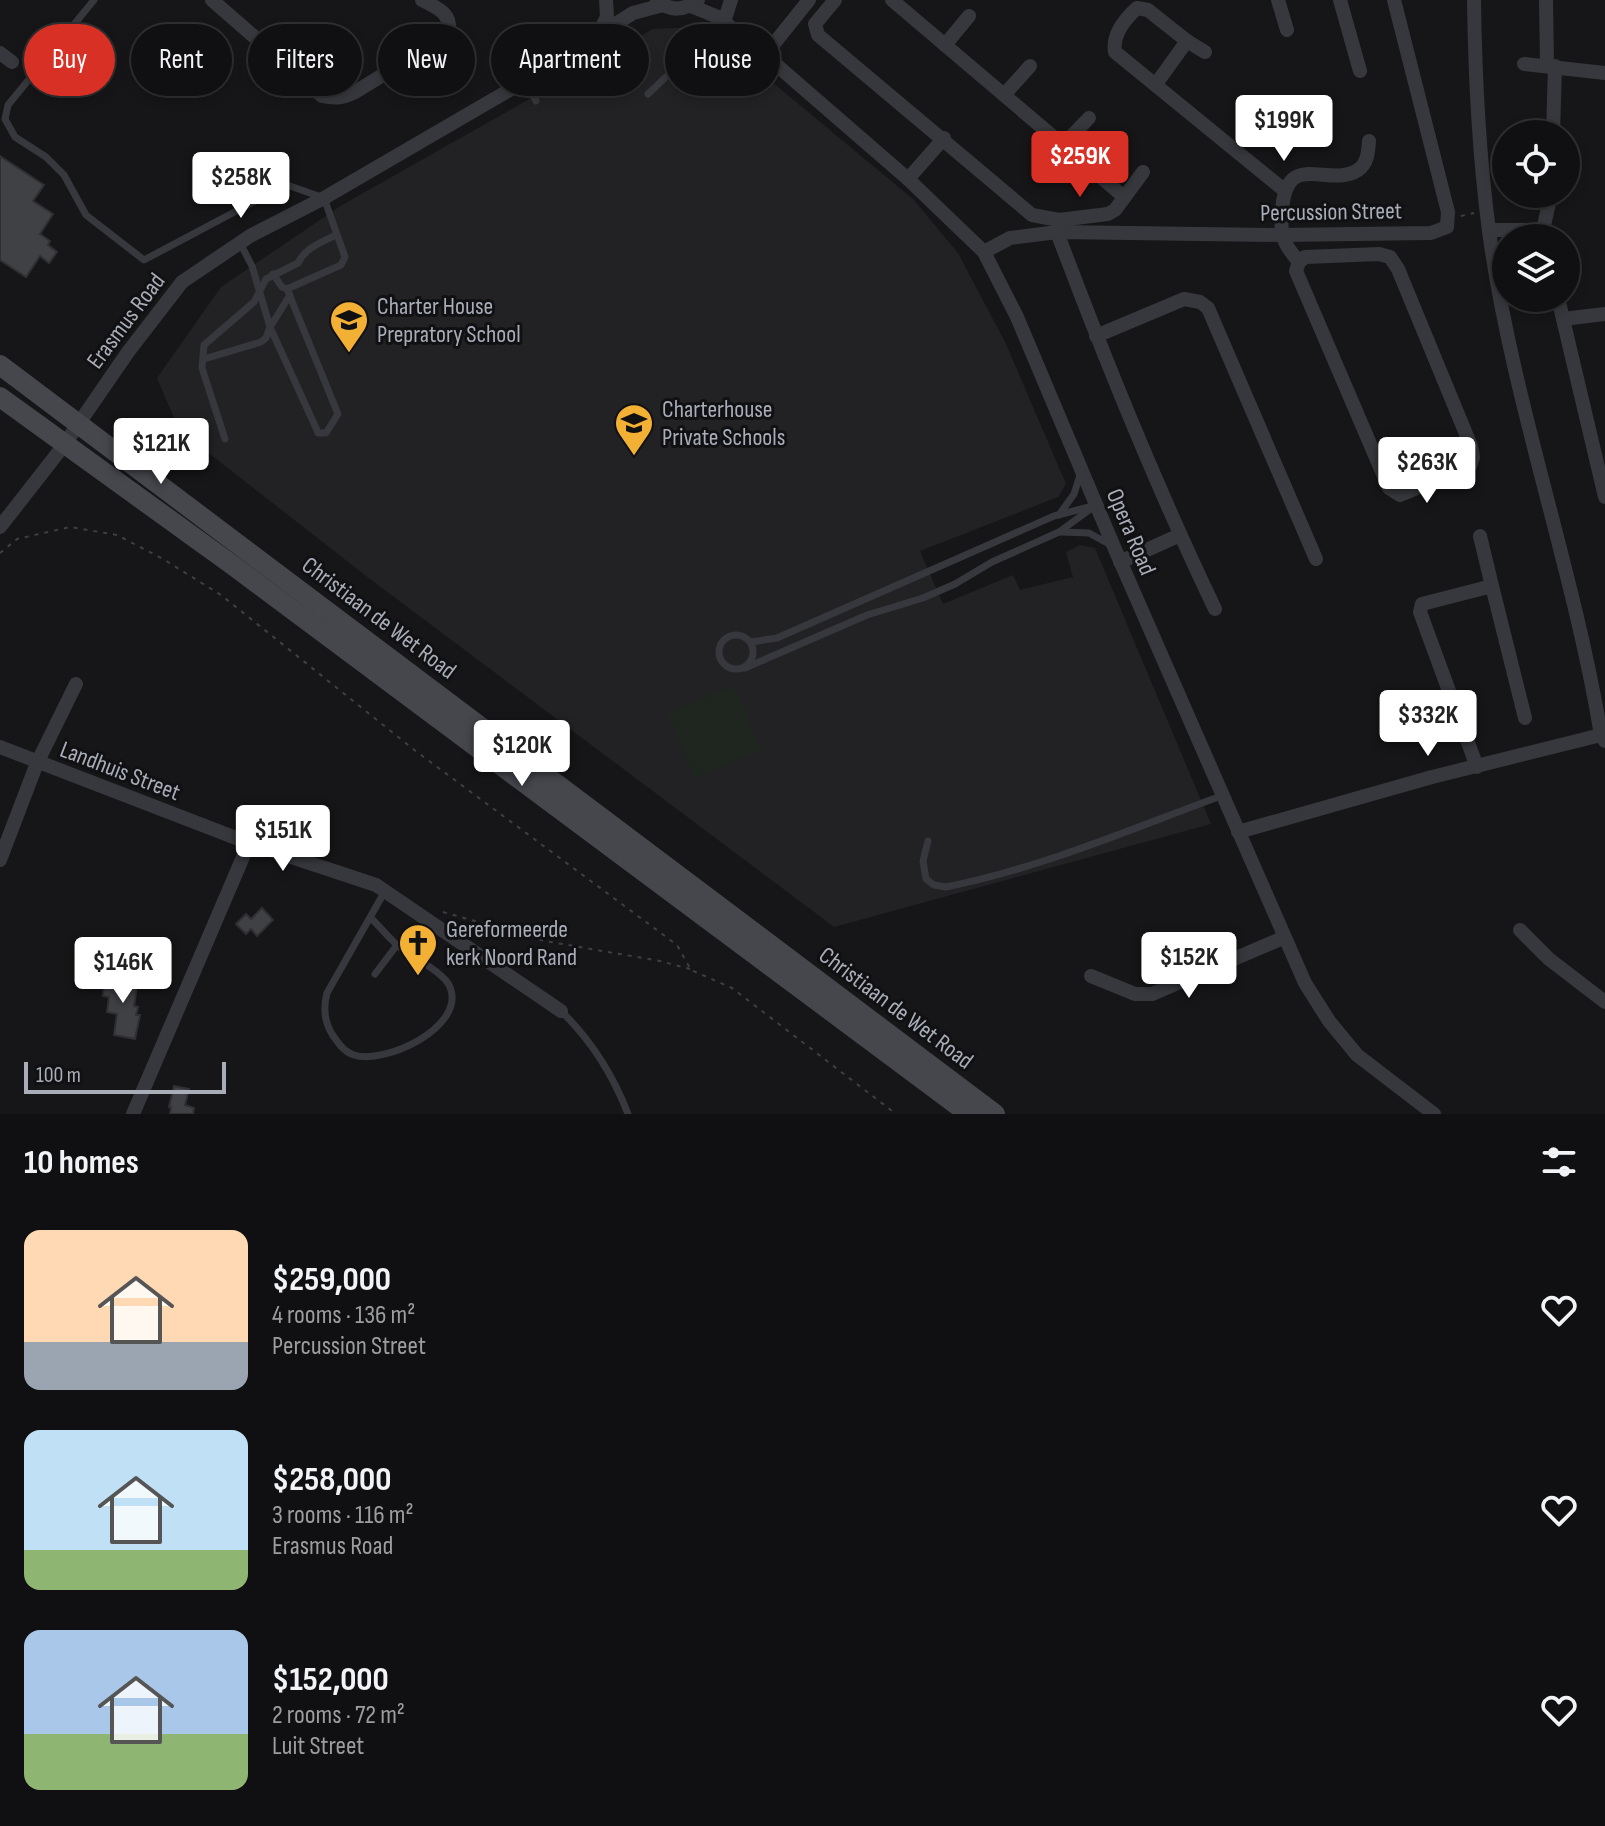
<!DOCTYPE html>
<html lang="en">
<head>
<meta charset="utf-8">
<style>
	body { margin:0; font-family:"Sofia Sans Condensed",sans-serif; background:#1e1e20; color:#f1f3f6; height:100vh; display:flex; flex-direction:column; font-size:30px; white-space:nowrap }
	* { box-sizing:border-box; margin:0 }
	p { font-size:26px; color:#9c9d9f }
	.icon { flex:none; width:44px; height:44px; fill:none; stroke:currentColor; stroke-width:2; stroke-linecap:round; stroke-linejoin:round }
	.map { position:relative; height:1114px; overflow:hidden }
	.details { display:flex; flex-direction:column; background:#101012; flex:1 }
	.details>* { flex:none }
	.banner { position:absolute; left:24px; top:24px; width:800px; height:72px; display:flex; gap:16px }
	.controls { position:absolute; left:1492px; top:120px; display:grid; gap:16px }
	.controls a { display:grid; place-items:center; width:88px; height:88px; border-radius:50%; background:#101012; box-shadow:0 4px 12px #0003,0 0 0 2px #303032; font-size:40px }
	.scale { position:absolute; left:24px; bottom:20px; width:202px; box-sizing:border-box; padding-left:8px; border:4px solid #a8adb8; border-top:0; font-size:22px; line-height:28px; white-space:nowrap; color:#a8adb8; -webkit-text-stroke:6px #111113; paint-order:stroke }
	.price { position:absolute; translate:-50% -68px; padding:0 18px; border-radius:8px; background:#fff; color:#222; font-size:26px; line-height:52px; filter:drop-shadow(0 2px 4px #0008) }
	.price::after { content:''; position:absolute; left:50%; top:48px; width:24px; height:18px; margin-left:-12px; background:inherit; clip-path:polygon(0 0,100% 0,50% 100%) }
	.price.active { background:#d93025; color:#fff }
	ul { padding:0; list-style:none }
	li { display:flex; align-items:center; gap:24px; height:200px; padding:0 24px }
	li span { display:grid; place-items:center; flex:none; width:224px; height:160px; border-radius:16px; color:#555 }
	li>.icon { margin-inline-start:auto }
	span .icon { width:96px; height:96px; fill:#fffc; stroke-width:1 }
	li b { font-size:34px }
	h2 { display:flex; justify-content:space-between; align-items:center; height:96px; padding:0 24px; font-size:34px }
	.tag { padding:0 28px; border-radius:36px; background:#101012; box-shadow:0 4px 12px #0003,0 0 0 2px #303032; font-size:28px; line-height:72px }
	.tag.active { background:#d93025; color:#fff }
	.map>svg:first-child { display:block }
	.built { fill:#222225 }
	.green { fill:#1e261f }
	.building { fill:#404145; stroke:#303034; stroke-width:2 }
	.lines { fill:none; stroke-linecap:round; stroke-linejoin:round }
	.path { stroke:#3d3f44; stroke-width:2; stroke-dasharray:4 6; stroke-linecap:butt }
	.lane { stroke:#37383d; stroke-width:7 }
	.street { stroke:#37383d; stroke-width:14 }
	.secondary { stroke:#45474d; stroke-width:20 }
	.labels { text-anchor:middle; dominant-baseline:central; stroke-width:6; stroke-linejoin:round; paint-order:stroke }
	.street-label { font-size:24px; fill:#a8adb8; stroke:#111113 }
	.poi-label { font-size:24px; fill:#a8adb8; stroke:#111113; text-anchor:start }
</style>
</head>
<body>
<div class="map">
<svg width="1605" height="1114" viewBox="0 0 1605 1114">
	<rect width="100%" height="100%" fill="#161618"/>
	<polygon class="built" points="692,27 766,77 914,200 958,253 1006,344 1066,484 1058,497 920,551 943,604 1013,575 1020,590 1073,577 1066,552 1080,545 1095,548 1211,824 834,927 370,579 179,430 157,378 221,287 342,205 653,29"/>
	<polygon class="green" points="735,685 761,750 694,778 668,713"/>
	<g class="building">
		<polygon points="0,156 44,185 33,201 53,214 40,234 50,241 48,245 57,252 49,263 40,256 26,277 0,260"/>
		<polygon points="262,908 273,920 257,936 251,929 246,934 236,924 246,914 251,919"/>
		<polygon points="113,975 138,979 134,1006 138,1007 136,1015 140,1015 135,1039 114,1035 117,1014 107,1012 109,997 103,996 104,985 112,986"/>
		<polygon points="174,1086 189,1089 185,1105 194,1108 193,1114 170,1114 171,1107 169,1107"/>
	</g>
	<g class="lines">
		<g class="path">
			<polyline points="1461,216 1474,213"/>
			<polyline points="0,553 17,539 70,527 117,535 163,559 221,595 417,752 677,945 691,970 732,988 896,1114"/>
			<polyline points="443,912 545,941 660,961 690,969"/>
		</g>
		<g class="lane">
			<polyline points="94,0 8,105 5,119 15,137 46,157 64,175 86,215 144,260 278,189 290,186 324,198 345,257 341,265 287,289 338,414 326,433 318,433 316,428 270,327 266,338 261,342 204,359"/>
			<polyline points="543,71 554,91"/>
			<polyline points="525,81 536,101"/>
			<polyline points="648,94 724,22"/>
			<polyline points="240,243 252,266 270,327"/>
			<polyline points="273,274 282,287 287,289"/>
			<polyline points="272,324 290,295"/>
			<path d="M225 439 202 368 204 345 254 302 266 279 298 263C305 248 322 242 336 235"/>
			<polyline points="1059,515 1074,494 1080,475"/>
			<polyline points="1060,532 1089,533 1109,544"/>
			<circle cx="736" cy="652" r="17"/>
			<polyline points="751,642 777,638 1054,516 1089,507"/>
			<polyline points="745,668 867,615 923,598 955,584 992,562 1059,532 1096,505"/>
			<path d="M928 841 923 861 926 879 934 885 946 887C1041 868 1131 829 1221 796"/>
			<path d="M371 918C380 927 388 937 397 945 410 956 444 972 450 987 466 1027 385 1065 354 1055 344 1052 338 1043 332 1034 324 1021 323 1008 327 993L385 891"/>
			<polyline points="375,974 397,945"/>
			<path d="M561 1011C591 1040 613 1075 628 1114"/>
		</g>
		<g class="street">
			<path d="M212 0 322 96C336 99 343 98 355 92L447 36C455 15 438 8 422 0"/>
			<path d="M657 0C670 12 684 11 698 0"/>
			<polyline points="835,0 815,24 818,35 1032,215 1059,220 1108,214 1115,210 1143,172"/>
			<polyline points="892,0 1123,196"/>
			<polyline points="1278,0 1287,30"/>
			<polyline points="1340,0 1360,71"/>
			<path d="M1474 0C1475 76 1479 155 1489 231 1512 401 1573 565 1601 735"/>
			<polyline points="1546,0 1547,65"/>
			<polyline points="691,6 718,17 765,55 908,179 984,252 1017,317 1114,547 1305,983 1329,1021 1357,1055 1434,1114"/>
			<polyline points="724,22 731,0"/>
			<polyline points="598,34 607,17 606,0"/>
			<path d="M1187 41 1148 10 1137 8C1125 19 1112 35 1115 52L1284 190"/>
			<polyline points="945,45 969,16"/>
			<polyline points="0,53 12,62"/>
			<polyline points="765,55 809,0"/>
			<polyline points="1524,64 1605,73"/>
			<polyline points="1156,84 1187,41 1205,52"/>
			<polyline points="1004,95 1030,66"/>
			<polyline points="1553,134 1555,66"/>
			<polyline points="1063,145 1089,118"/>
			<polyline points="908,179 944,138"/>
			<polyline points="1489,230 1543,230"/>
			<path d="M1057 232C1105 360 1156 486 1215 609"/>
			<polyline points="1545,237 1543,230 1551,194"/>
			<polyline points="984,252 1010,238 1057,232 1281,235 1431,233 1447,227 1448,212 1394,0"/>
			<path d="M1299 262 1305 257 1379 254 1390 257 1398 269 1471 446 1473 457 1470 466 1400 495 1389 488 1296 271 1299 262C1282 242 1280 235 1282 210 1287 148 1328 189 1358 170 1368 163 1368 152 1369 141"/>
			<polyline points="1558,298 1605,497"/>
			<polyline points="1563,319 1605,314"/>
			<polyline points="1096,336 1184,299 1200,302 1208,308 1316,559"/>
			<polyline points="0,527 64,445 128,352 182,282 250,236 324,198 525,81 633,13 663,5"/>
			<polyline points="1480,536 1492,586"/>
			<polyline points="1120,562 1180,535"/>
			<polyline points="0,747 249,843 376,885 561,1011"/>
			<polyline points="1477,767 1420,612 1422,604 1492,586 1525,718"/>
			<polyline points="1238,832 1432,777 1601,735 1605,741"/>
			<polyline points="0,860 37,763 76,684"/>
			<polyline points="1520,930 1549,959 1605,1002"/>
			<polyline points="1091,976 1135,994 1152,994 1283,938"/>
			<polyline points="133,1114 249,843"/>
		</g>
		<g class="secondary">
			<polyline points="0,365 995,1114"/>
			<polyline points="0,397 231,564 969,1114"/>
		</g>
	</g>
	<defs>
		<g id="school-pin" transform="scale(2)"><path d="M0 17L-7.5 6A9.5 9.5 0 1 1 7.5 6Z" fill="#f2b134" stroke="#111113"/><path d="M0-5L7-2L0 1L-7-2ZM-4 1L0 2.5L4 1V4Q0 6-4 4Z" fill="#111"/></g>
		<g id="church-pin" transform="scale(2)"><path d="M0 17L-7.5 6A9.5 9.5 0 1 1 7.5 6Z" fill="#f2b134" stroke="#111113"/><path d="M-1.2-6h2.4v3.5h3.3v2.4h-3.3V6h-2.4V-.1h-3.3v-2.4h3.3Z" fill="#111"/></g>
	</defs>
	<g fill-rule="evenodd">
		<use href="#school-pin" x="349" y="320"/>
		<use href="#school-pin" x="634" y="423"/>
		<use href="#church-pin" x="418" y="943"/>
	</g>
	<g class="labels">
		<g class="street-label">
			<text transform="translate(1331 212) rotate(-1)">Percussion Street</text>
			<text transform="translate(126 321) rotate(-53)">Erasmus Road</text>
			<text transform="translate(1131 532) rotate(67)">Opera Road</text>
			<text transform="translate(379 618) rotate(37)">Christiaan de Wet Road</text>
			<text transform="translate(120 771) rotate(21)">Landhuis Street</text>
			<text transform="translate(896 1008) rotate(37)">Christiaan de Wet Road</text>
		</g>
		<g class="poi-label">
			<text x="377" y="306">Charter House<tspan x="377" dy="28">Prepratory School</tspan></text>
			<text x="662" y="409">Charterhouse<tspan x="662" dy="28">Private Schools</tspan></text>
			<text x="446" y="929">Gereformeerde<tspan x="446" dy="28">kerk Noord Rand</tspan></text>
		</g>
	</g>
</svg>
<div class="controls">
<a><svg class="icon" aria-label="locate" viewBox="0 0 24 24"><circle cx="12" cy="12" r="6"/><path d="M12 2v4M12 18v4M2 12h4M18 12h4"/></svg></a>
<a><svg class="icon" aria-label="layers" viewBox="0 0 24 24"><path d="M12 4l9 5-9 5-9-5zM3 14l9 5 9-5"/></svg></a>
</div>
<div class="scale">100 m</div>
<b class="price" style="left:1284px;top:163px">$199K</b>
<b class="price active" style="left:1080px;top:199px">$259K</b>
<b class="price" style="left:241px;top:220px">$258K</b>
<b class="price" style="left:161px;top:486px">$121K</b>
<b class="price" style="left:1427px;top:505px">$263K</b>
<b class="price" style="left:1428px;top:758px">$332K</b>
<b class="price" style="left:522px;top:788px">$120K</b>
<b class="price" style="left:283px;top:873px">$151K</b>
<b class="price" style="left:1189px;top:1000px">$152K</b>
<b class="price" style="left:123px;top:1005px">$146K</b>
<div class="banner">
<a class="tag active">Buy</a>
<a class="tag">Rent</a>
<a class="tag">Filters</a>
<a class="tag">New</a>
<a class="tag">Apartment</a>
<a class="tag">House</a>
</div>
</div>
<section class="details">
<h2>10 homes<svg class="icon" aria-label="filters" viewBox="0 0 24 24"><path d="M4 7h16M4 17h16"/><circle cx="9" cy="7" r="2"/><circle cx="15" cy="17" r="2"/></svg></h2>
<ul>
<li><span style="background:linear-gradient(#ffd9b3 70%,#9aa5b1 0)"><svg class="icon" aria-label="home" viewBox="0 0 24 24"><path d="M3 11l9-7 9 7M6 9v11h12V9"/></svg></span><div><b>$259,000</b><p>4 rooms · 136 m²</p><p>Percussion Street</p></div><svg class="icon" aria-label="heart" viewBox="0 0 24 24"><path d="M12 20l-8-8c-3-5 5-10 8-4 3-6 11-1 8 4z"/></svg></li>
<li><span style="background:linear-gradient(#bfe0f5 75%,#8fb573 0)"><svg class="icon" aria-label="home" viewBox="0 0 24 24"><path d="M3 11l9-7 9 7M6 9v11h12V9"/></svg></span><div><b>$258,000</b><p>3 rooms · 116 m²</p><p>Erasmus Road</p></div><svg class="icon" aria-label="heart" viewBox="0 0 24 24"><path d="M12 20l-8-8c-3-5 5-10 8-4 3-6 11-1 8 4z"/></svg></li>
<li><span style="background:linear-gradient(#a9c7e8 65%,#8fb573 0)"><svg class="icon" aria-label="home" viewBox="0 0 24 24"><path d="M3 11l9-7 9 7M6 9v11h12V9"/></svg></span><div><b>$152,000</b><p>2 rooms · 72 m²</p><p>Luit Street</p></div><svg class="icon" aria-label="heart" viewBox="0 0 24 24"><path d="M12 20l-8-8c-3-5 5-10 8-4 3-6 11-1 8 4z"/></svg></li>
</ul>
</section>
</body>
</html>
